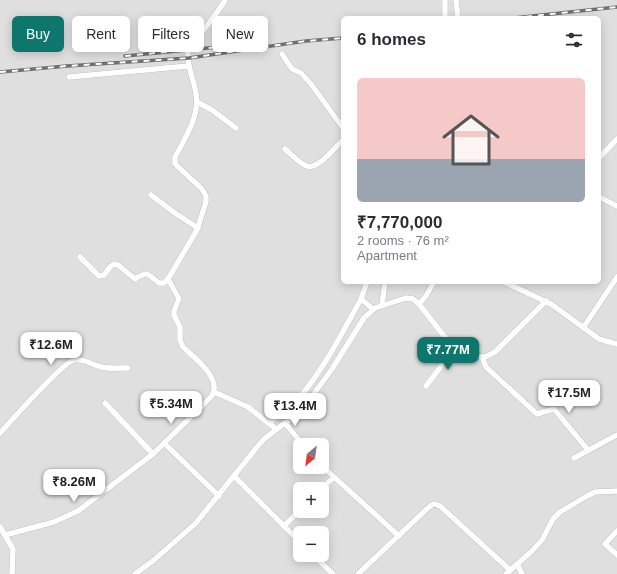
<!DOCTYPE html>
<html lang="en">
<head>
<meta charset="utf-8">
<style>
	body { margin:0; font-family:Helvetica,sans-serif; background:#f2f2f3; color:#2b2b33; height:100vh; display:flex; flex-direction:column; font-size:15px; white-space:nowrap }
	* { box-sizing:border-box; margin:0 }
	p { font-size:13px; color:#7c7c81 }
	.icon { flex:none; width:22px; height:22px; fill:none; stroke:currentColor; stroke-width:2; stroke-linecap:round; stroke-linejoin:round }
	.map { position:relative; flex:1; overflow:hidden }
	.sheet { position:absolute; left:341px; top:16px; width:260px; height:268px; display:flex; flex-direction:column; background:#fff; border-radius:6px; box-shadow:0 2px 10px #0003 }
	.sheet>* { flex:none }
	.top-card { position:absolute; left:12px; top:16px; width:269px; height:36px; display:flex; gap:8px }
	.needle { width:26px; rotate:209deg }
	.buttons { position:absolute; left:293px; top:438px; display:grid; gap:8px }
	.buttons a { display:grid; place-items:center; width:36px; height:36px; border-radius:6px; background:#fff; box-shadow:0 2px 10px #0003; font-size:20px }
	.price { position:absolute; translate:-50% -34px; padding:0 9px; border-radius:8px; background:#fff; color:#222; font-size:13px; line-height:26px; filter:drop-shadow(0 1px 2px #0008) }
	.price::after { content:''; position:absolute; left:50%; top:24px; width:12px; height:9px; margin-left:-6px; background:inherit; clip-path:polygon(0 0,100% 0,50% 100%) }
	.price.selected { background:#0f766e; color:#fff }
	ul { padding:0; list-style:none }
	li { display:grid; align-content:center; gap:8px; height:212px; padding:0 16px }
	li span { display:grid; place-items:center; height:124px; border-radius:6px; color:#555 }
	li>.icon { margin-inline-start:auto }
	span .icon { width:72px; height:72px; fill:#fffc; stroke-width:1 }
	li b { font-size:17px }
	h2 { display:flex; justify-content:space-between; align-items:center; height:48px; padding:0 16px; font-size:17px }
	.chip { padding:0 14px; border-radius:6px; background:#fff; box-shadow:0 2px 10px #0003; font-size:14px; line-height:36px }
	.chip.selected { background:#0f766e; color:#fff }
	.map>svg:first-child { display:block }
	.residential { fill:#e0dfdf; fill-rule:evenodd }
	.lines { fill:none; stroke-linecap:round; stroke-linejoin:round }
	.minor-casing { stroke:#a9a9a9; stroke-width:6 }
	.minor { stroke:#fff; stroke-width:5.5 }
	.rail-casing { stroke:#707070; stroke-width:3.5 }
	.rail { stroke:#fff; stroke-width:2; stroke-dasharray:6; stroke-linecap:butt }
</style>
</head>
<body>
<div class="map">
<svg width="617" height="574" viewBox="0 0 617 574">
	<rect width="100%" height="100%" fill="#f2efe9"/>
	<path class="residential" d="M0 0H617V574H0ZM343 18H599V282H343ZM300 445H322V467H300ZM300 489H322V511H300ZM300 533H322V555H300Z"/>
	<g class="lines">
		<g class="minor-casing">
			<g id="minor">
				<polyline points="445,0 445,18"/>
				<polyline points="456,0 458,18"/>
				<polyline points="282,54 292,69 301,73 311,84 343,128"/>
				<polyline points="69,77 188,66"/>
				<polyline points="197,102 212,110 236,128"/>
				<path d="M285 149C290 153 301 165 307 166 318 170 335 147 343 140"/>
				<polyline points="599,158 617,139"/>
				<polyline points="151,195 175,213 198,228"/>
				<polyline points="599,197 617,206"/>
				<path d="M80 257 99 276 104 275 111 266 114 264 118 265 135 279C149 271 146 273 159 283H164L168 279"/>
				<polyline points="367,282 361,299 373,309"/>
				<polyline points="504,282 551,304 599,339 617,344"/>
				<polyline points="419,304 444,336 452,342 473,355 482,357 487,356 495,352 546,301"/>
				<polyline points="382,305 385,282"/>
				<polyline points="583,328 617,277"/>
				<path d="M482 357 486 367 537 414C543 413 547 410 554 409L588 450"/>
				<polyline points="426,386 457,345"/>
				<polyline points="214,392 248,407 276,429"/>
				<polyline points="105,403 153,454"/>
				<path d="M269 423C279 415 290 408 299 398 324 369 342 333 361 299"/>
				<polyline points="285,423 303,445"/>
				<path d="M0 433C11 421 63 362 74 360 83 358 92 365 101 367 109 369 120 368 128 368"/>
				<polyline points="164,443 219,496"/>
				<polyline points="574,458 617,435"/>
				<polyline points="322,466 399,536"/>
				<polyline points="234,476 300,542"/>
				<polyline points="321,489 334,477"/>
				<polyline points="284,526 300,510"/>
				<polyline points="0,527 13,549 12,574"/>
				<polyline points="617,531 605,544 617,555"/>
				<path d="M5 535 54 522 78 511 153 454 212 396C222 378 195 358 183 347L180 340V327L174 315V311L179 299 168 279 197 230 206 202V196L202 189 175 164V157C185 139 200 115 196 94 194 79 187 68 188 52 189 47 220 11 225 0"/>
				<polyline points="313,555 333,574"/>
				<polyline points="517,564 522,574"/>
				<polyline points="135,574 154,560 196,523 257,447 264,439 302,410 332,369 364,318 375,308 406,298 413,299 419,304 426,296 434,282"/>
				<polyline points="358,574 430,506 434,504 440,506 510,570"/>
				<polyline points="506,574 532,551 542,540 553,519 560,512 587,496 595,492 617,491"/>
			</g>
		</g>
		<use href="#minor" class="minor"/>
		<g class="rail-casing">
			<g id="rail">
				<polyline points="514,18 617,7"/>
				<polyline points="125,56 249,44"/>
				<polyline points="0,72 67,66 189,58 306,41 343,38"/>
			</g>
		</g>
		<use href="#rail" class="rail"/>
	</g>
</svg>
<div class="buttons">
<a><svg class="needle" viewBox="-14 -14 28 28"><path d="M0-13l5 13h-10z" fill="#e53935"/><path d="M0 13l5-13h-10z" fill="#7c7c81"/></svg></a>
<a>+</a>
<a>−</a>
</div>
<b class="price" style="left:51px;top:366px">₹12.6M</b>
<b class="price selected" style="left:448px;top:371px">₹7.77M</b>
<b class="price" style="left:569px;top:414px">₹17.5M</b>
<b class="price" style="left:171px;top:425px">₹5.34M</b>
<b class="price" style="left:295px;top:427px">₹13.4M</b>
<b class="price" style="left:74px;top:503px">₹8.26M</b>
<div class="top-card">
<a class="chip selected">Buy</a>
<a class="chip">Rent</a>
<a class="chip">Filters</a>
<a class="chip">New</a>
</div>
<section class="sheet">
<h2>6 homes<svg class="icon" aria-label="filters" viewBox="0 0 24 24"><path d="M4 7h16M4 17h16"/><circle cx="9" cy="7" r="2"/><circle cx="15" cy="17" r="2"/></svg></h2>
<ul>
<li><span style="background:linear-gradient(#f6c9c9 65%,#9aa5b1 0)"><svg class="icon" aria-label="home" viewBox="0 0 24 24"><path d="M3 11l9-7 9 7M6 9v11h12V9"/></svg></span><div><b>₹7,770,000</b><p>2 rooms · 76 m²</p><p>Apartment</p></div></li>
</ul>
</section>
</div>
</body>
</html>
